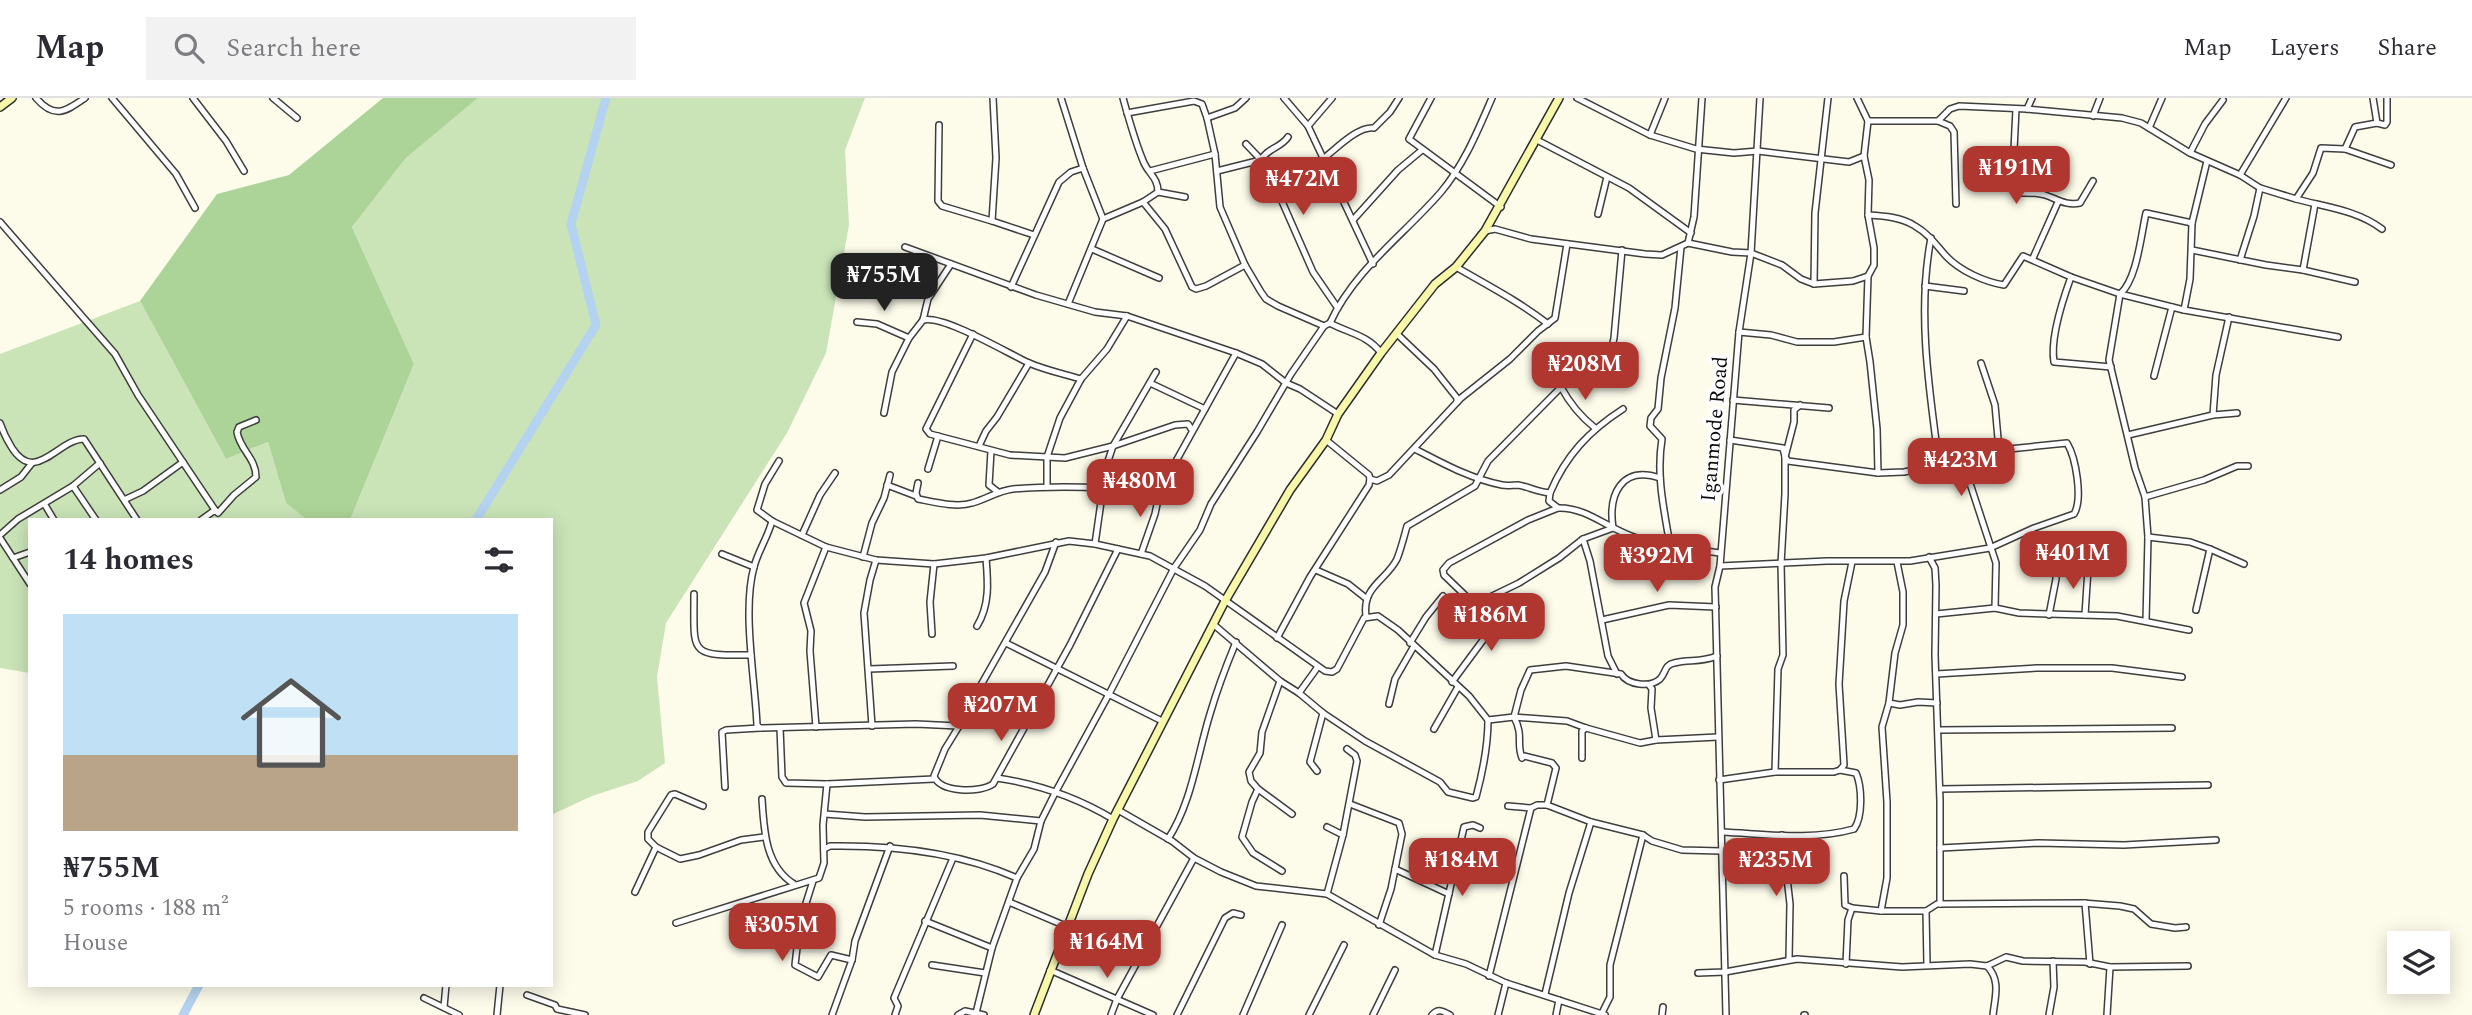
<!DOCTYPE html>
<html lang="en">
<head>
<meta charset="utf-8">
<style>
	body { margin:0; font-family:Spectral,serif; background:#f2f2f3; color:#2b2b33; height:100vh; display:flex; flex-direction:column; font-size:26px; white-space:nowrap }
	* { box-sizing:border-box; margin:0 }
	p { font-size:23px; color:#7c7c81 }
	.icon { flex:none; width:38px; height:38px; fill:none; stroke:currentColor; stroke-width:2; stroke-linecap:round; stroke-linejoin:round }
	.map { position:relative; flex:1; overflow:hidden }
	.sheet { position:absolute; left:28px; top:420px; width:525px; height:469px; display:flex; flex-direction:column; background:#fff; border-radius:0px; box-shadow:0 4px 18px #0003 }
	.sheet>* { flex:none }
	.controls { position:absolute; left:2387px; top:833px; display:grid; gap:14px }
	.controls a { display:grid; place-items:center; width:63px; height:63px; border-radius:0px; background:#fff; box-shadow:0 4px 18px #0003; font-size:35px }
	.price { position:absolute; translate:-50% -60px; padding:0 16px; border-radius:14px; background:#af372f; color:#fff; font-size:23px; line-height:46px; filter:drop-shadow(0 2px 4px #0008) }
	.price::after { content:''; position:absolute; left:50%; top:42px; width:21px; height:16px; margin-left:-10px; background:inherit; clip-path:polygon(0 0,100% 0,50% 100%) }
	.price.on { background:#222; color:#fff }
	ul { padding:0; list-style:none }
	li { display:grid; align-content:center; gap:14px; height:371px; padding:0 35px }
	li span { display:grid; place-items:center; height:217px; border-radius:0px; color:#555 }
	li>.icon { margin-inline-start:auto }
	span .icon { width:126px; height:126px; fill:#fffc; stroke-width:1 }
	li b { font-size:30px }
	h2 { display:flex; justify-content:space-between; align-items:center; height:84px; padding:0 35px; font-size:30px }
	header { display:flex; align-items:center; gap:42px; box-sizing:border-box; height:98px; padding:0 35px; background:#fff; border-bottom:2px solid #e1e1e2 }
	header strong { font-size:33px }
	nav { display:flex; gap:38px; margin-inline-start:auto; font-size:24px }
	.search { width:490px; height:63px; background:#f2f2f3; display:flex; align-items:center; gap:18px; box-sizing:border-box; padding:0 24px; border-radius:0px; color:#7c7c81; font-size:26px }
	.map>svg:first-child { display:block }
	.green { fill:#cae4b8 }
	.forest { fill:#add498 }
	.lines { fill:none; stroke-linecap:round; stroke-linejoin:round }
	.river { stroke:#b4d3f0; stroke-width:9 }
	.street-casing { stroke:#3e3e3e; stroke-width:8 }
	.secondary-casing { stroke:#2d2d2d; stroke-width:10 }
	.street { stroke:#fff; stroke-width:5 }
	.secondary { stroke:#f8f8ab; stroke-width:7 }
	.labels { text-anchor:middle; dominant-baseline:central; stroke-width:7; stroke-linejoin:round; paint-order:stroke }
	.street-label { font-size:21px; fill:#0b0b0b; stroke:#fff }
</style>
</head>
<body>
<header>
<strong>Map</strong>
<div class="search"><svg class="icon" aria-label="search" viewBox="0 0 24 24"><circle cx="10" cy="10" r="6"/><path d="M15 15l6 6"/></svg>Search here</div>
<nav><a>Map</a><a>Layers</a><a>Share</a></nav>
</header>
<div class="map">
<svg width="2472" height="917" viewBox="0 0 2472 917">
	<rect width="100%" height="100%" fill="#fdfceb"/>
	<g class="green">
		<polygon points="478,0 865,0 845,52 849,127 826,255 787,335 666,525 657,579 665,665 638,683 592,698 551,717 551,422 350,422 414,266 352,129 406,60"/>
		<polygon points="140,203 226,361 268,344 286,405 307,422 30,422 30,575 0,570 0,256"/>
	</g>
	<polygon class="forest" points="383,0 478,0 406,60 352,129 414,266 350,422 307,422 286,405 268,344 226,361 140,203 217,96 289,77"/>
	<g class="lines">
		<g class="river">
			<polyline points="476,422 596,227 571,126 606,0"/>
			<polyline points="183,917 199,887"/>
		</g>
		<g class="street-casing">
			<g id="street">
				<path d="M36 0C55 22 66 13 85 0"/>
				<polyline points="112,0 176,76 195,110"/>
				<polyline points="193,0 226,43 244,73"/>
				<polyline points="273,0 297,20"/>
				<polyline points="993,0 996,60 992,123 1034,137"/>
				<polyline points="1061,0 1083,70 1103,121 1068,206"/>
				<polyline points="1284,0 1308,28 1373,166"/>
				<polyline points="1431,0 1409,41 1501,109"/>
				<polyline points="1577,0 1650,37 1696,51 1734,55 1758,53 1849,64 1864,58"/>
				<polyline points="1857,0 1868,23 1864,58 1869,82 1868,117 1874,150 1874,167 1868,178 1866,239 1870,264 1877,331 1878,375"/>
				<path d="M2373 0 2377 25 2355 29 2345 51 2321 50 2313 75 2296 101C2325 109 2357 112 2382 131"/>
				<path d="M2016 11 2013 72 2015 95C2025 95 2036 94 2045 97 2057 101 2066 108 2080 105L2093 83"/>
				<polyline points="2027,11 2032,0"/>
				<polyline points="1127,15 1194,3 1202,6 1207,20 1235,10 1246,0"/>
				<polyline points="2093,18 2100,0"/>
				<path d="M1207 20 1215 56 1220 109 1245 167 1261 194 1266 201 1278 208 1324 228 1330 225C1348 235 1368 237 1381 255"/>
				<polyline points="1868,23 1938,23 1950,11 1959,8 2027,11 2122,20 2141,25 2190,55 2240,77 2260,90 2296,101"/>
				<polyline points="1938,23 1950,28 1954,34 1956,106"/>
				<polyline points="2377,25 2385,27 2387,24 2387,0"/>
				<polyline points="939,27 938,103 942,108 992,123"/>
				<polyline points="1308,28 1332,0"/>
				<polyline points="2149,30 2162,0"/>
				<polyline points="1650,37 1665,0"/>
				<polyline points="1537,42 1629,90 1691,135"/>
				<polyline points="1246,46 1266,67 1313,174 1337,209"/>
				<polyline points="2345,51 2391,67"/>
				<polyline points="2190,55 2205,26 2223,2"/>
				<path d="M1324 60C1337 50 1358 28 1374 30L1390 14 1399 0"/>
				<polyline points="1150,73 1215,56"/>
				<path d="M1217 73 1261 62C1267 50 1281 50 1288 39"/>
				<polyline points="2240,77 2286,0"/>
				<polyline points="1158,94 1185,99"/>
				<polyline points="1143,104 1165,131 1192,189 1196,191 1206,188 1245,167"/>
				<polyline points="1598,116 1607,79"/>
				<path d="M1868 117C1884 118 1901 119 1915 128 1929 136 1936 147 1946 158 1960 173 1985 184 2004 187L2023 158 2071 179 2120 196 2184 212 2338 239"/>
				<path d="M1103 121 1143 104 1158 94C1158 80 1149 76 1144 65 1135 44 1129 22 1123 0"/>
				<polyline points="1353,122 1398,72 1422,52"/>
				<polyline points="0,124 115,256 138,297 215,412"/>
				<polyline points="1485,133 1495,131 1531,141 1645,156 1662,157 1688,145 1732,154 1751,155 1782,167 1801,181 1814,186 1853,183 1868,178"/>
				<path d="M1931 140C1917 213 1929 291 1939 365"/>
				<polyline points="1688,145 1694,119 1702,0"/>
				<polyline points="905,149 1036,197 1095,214 1127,218 1236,255 1262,266 1286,285 1300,291 1338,316"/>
				<polyline points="1092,151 1159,180"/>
				<polyline points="2192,152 2266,167 2303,172 2355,184"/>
				<polyline points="2033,160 2058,104"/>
				<polyline points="2240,162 2254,118 2260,90"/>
				<path d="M1456 169C1487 187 1520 204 1548 226"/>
				<polyline points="2303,172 2315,106"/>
				<path d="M2071 179C2063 201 2050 241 2054 264L2111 269"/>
				<polyline points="1814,186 1815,115 1828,0"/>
				<polyline points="1925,188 1964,193"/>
				<polyline points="1011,189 1059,84 1071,74 1083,70"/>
				<polyline points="2184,212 2190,181 2192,125 2207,63"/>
				<path d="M923 222C944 217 1007 255 1029 265 1045 272 1064 276 1081 281"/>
				<polyline points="857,224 877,226 909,240"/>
				<path d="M1330 225C1354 172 1404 137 1441 94 1464 67 1478 32 1492 0"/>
				<polyline points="1739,234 1771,237 1797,244 1834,244 1866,239"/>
				<polyline points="1396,235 1434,271 1457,300 1457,304"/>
				<polyline points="973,236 926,331 930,336 1010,357 1065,360 1113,348 1175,327 1188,326 1192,332"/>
				<polyline points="2154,278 2172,209"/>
				<polyline points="1150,285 1205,311"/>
				<path d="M1561 289C1570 306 1580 318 1595 330"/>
				<polyline points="1733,302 1829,310"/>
				<polyline points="884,315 892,274 909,240 923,222 928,201 951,166"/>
				<polyline points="2213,317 2216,277 2229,219"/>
				<path d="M0 325C3 334 7 342 12 350 36 387 58 341 84 341L137 422"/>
				<polyline points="2128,337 2213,317 2237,315"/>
				<polyline points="1326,342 1369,377 1370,381"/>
				<polyline points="1730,342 1783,350 1785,359 1788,363 1878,375 1904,374 1930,369 1939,365 1963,364 1999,352 1995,307 1981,265"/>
				<polyline points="979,348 986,333 997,319 1029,265"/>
				<path d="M1415 351C1442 365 1471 381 1502 387 1507 388 1513 387 1518 387 1529 389 1538 394 1550 395L1549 403 1558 410C1586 409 1607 430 1634 439 1661 448 1691 451 1720 455"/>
				<polyline points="991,353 989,387 998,394"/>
				<polyline points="779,363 765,386 757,412 772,423 826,449 876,462 934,466 986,460 1069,443 1095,446 1150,458 1205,488 1325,573 1332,574 1337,571 1364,520 1378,518 1398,532 1469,598 1488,622 1514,619 1567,623 1586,630 1640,645 1656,642 1718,639"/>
				<polyline points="1963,364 1996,465 1995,510"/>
				<polyline points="928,371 938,338"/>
				<path d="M918 385 916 395 918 401C934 404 957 410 972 405 987 401 997 393 1013 391 1059 387 1103 389 1149 393L1160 392 1236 255"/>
				<polyline points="887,387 916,398"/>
				<polyline points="73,388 96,422"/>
				<polyline points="1047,389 1047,359 1060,320 1081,281 1107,251 1127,218"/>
				<polyline points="0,392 21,379 32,365"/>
				<path d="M1550 395C1566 357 1589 333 1623 311"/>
				<polyline points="2145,399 2204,382 2237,368 2248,368"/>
				<polyline points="126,401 143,393 183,364"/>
				<polyline points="45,407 54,422"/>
				<path d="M1558 410 1528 422 1449 465 1443 472 1444 477 1471 503 1486 501 1519 485 1559 460 1583 441 1613 430C1608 397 1621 367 1660 380"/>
				<path d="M201 422 215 412 218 415 234 397 256 379C256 360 240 352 237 334L239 329 256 322"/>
				<path d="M772 423C768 439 758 453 754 469 742 512 755 581 757 627L760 630 916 626 958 628"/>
				<polyline points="0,437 18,421 73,388 100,365"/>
				<polyline points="802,437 820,397 835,375"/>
				<polyline points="2148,439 2190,444 2210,451 2196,512"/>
				<polyline points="0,440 30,486"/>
				<polyline points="1583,441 1590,463 1608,558 1617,576"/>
				<path d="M1056 444 1045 474 981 587 969 612 945 651 934 678C940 695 980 695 993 686L1070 547 1118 451"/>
				<polyline points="1095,446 1106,369 1113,348 1156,274"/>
				<path d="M1670 447C1664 412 1656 377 1662 341L1650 328 1651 320 1658 311 1661 280 1675 210 1681 149"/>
				<polyline points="2210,451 2244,466"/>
				<polyline points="722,456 754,469"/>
				<polyline points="1141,456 1155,416 1160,392"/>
				<polyline points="863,459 872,425 884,400 890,377"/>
				<polyline points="1929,459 1935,470 1936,487 1935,557 1940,703 1940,806"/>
				<polyline points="13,460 30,454"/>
				<path d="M1720 468 1827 463H1910L1990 450 2034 430 2074 416C2083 401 2076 360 2067 345L1999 352"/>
				<polyline points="1316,472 1348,486 1367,501"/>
				<path d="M694 496C694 556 688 558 751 557"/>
				<polyline points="1936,516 1995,510 2019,515 2117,518 2189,532"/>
				<polyline points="2049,517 2056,481 2056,467"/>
				<polyline points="2085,517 2088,471"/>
				<path d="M1366 518C1362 488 1386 483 1397 461 1401 451 1404 439 1407 428L1475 388 1488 363 1587 263 1601 264 1610 258 1614 240 1622 152"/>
				<polyline points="1602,522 1669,507 1716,509"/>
				<path d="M2146 523 2148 439 2145 399 2135 370 2109 262 2120 196C2137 182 2141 137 2146 115L2192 125"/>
				<polyline points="1213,526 1280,583 1299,595 1323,615 1310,664 1317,673"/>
				<path d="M977 528C990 507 988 484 986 460"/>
				<polyline points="932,536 930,504 934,466"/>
				<polyline points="1277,540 1310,479 1369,387 1370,381 1377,383 1389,377 1461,300 1510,261 1538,233 1555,220 1567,146"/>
				<polyline points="1006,545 1162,623"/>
				<polyline points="1410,545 1426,519 1443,498"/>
				<polyline points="869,571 953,568"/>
				<polyline points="1936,576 2037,570 2112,570 2182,579"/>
				<polyline points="1280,583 1262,634 1260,655 1249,674 1251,683 1258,691 1252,704 1242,739 1253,755 1282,773"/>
				<polyline points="1452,584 1489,534 1481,525"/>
				<polyline points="1649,587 1652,591 1651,610 1656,642"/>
				<polyline points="1299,595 1317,570"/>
				<polyline points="1889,605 1900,607 1918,604 1937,605"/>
				<polyline points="1389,606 1395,581 1414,548"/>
				<path d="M1323 615 1365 643 1440 684 1448 694 1473 700 1476 699C1483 673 1488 648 1488 622"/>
				<polyline points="872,628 864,515 870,482 876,462"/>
				<polyline points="816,629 810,553 811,533 804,505 826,449"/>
				<polyline points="780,630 782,679 786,685 827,686 934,681"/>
				<polyline points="1434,631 1458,589"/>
				<polyline points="1938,632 2172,630"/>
				<polyline points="1582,660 1582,633 1586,630"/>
				<polyline points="1775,674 1778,571 1783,557 1781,466 1785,396 1785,359 1794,324 1794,312 1800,307"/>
				<path d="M997 680C1038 686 1078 700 1113 721"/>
				<polyline points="1719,682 1775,674 1834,674 1840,672 1844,667 1839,586 1844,503 1852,464"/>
				<polyline points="725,689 722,634 726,632 760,630"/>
				<polyline points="1258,691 1292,716"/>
				<polyline points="1940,691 2208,687"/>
				<path d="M762 701C764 732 765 768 794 786"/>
				<polyline points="1350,706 1394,723 1399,725 1402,736 1391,791 1379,827"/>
				<path d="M1547 707 1556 670 1552 665 1524 658 1522 660C1516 645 1524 638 1514 619L1521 592 1530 572 1566 568 1621 576C1628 587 1650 590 1660 581 1666 575 1664 567 1674 565 1690 561 1699 565 1717 558"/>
				<polyline points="703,708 675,696 671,697 648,734 648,741 656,749 680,761 699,757 741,742 764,739"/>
				<polyline points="1508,708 1531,710"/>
				<polyline points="1118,712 1172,743 1194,760 1221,774 1256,788 1327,796 1435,857 1466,866 1506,885 1605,917"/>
				<polyline points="825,716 865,719 980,717 1041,723"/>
				<polyline points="1327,729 1343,737"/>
				<path d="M1722 734C1766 736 1811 743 1854 731 1863 719 1862 689 1856 675L1840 672"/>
				<polyline points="1782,737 1790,806 1789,861"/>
				<path d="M1168 741C1192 704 1197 658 1210 616 1217 592 1226 568 1236 544"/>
				<polyline points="1940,750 2039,745 2124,747 2216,742"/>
				<path d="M824 751 830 748C893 747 959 754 1017 780"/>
				<polyline points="1395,771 1449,796"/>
				<polyline points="1844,778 1845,807 1852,810"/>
				<polyline points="813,783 800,824 795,867 818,879 831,857 852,862"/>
				<polyline points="635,794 656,749"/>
				<polyline points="1327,796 1343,737 1357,663 1355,657 1347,651"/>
				<polyline points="1009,804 1068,829"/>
				<polyline points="2085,805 2090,866"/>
				<polyline points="1881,813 1887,780 1887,704 1882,629 1889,605 1895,555 1903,527 1903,494 1897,464"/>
				<polyline points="925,823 992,850"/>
				<polyline points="676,825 819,780 824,765 823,727 827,686"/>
				<polyline points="1435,857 1464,729 1473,727 1480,730"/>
				<polyline points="1846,866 1848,822 1852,810 1881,813 1926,813"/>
				<polyline points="932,867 985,875"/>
				<polyline points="1927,867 1926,813 1937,806 2083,805 2120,808 2134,811 2151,826 2175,830 2186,829"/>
				<path d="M1987 868C2001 882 1995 899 1993 917"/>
				<polyline points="1050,872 1153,917"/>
				<polyline points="1698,875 1725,874 1797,861 1902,869 1970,866 1987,868 2006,859 2023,863 2085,864 2110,869 2188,868"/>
				<polyline points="1489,878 1531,710 1537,707 1547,707 1591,724 1643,737 1652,743 1682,752 1721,753"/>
				<polyline points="1545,896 1569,795 1591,724"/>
				<polyline points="527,897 555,907 557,911 585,917"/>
				<polyline points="424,900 459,917"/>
				<polyline points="444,909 446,887"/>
				<polyline points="976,915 992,850 1017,780 1034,751 1041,723 1055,695 1109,596 1174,470 1200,432 1211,406 1257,334 1291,276 1324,228"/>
				<polyline points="1602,915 1610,899 1610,867 1643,737"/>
				<polyline points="497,917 500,887"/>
				<polyline points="832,917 852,862 855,843 890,748"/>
				<polyline points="895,917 898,908 894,900 953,760"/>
				<polyline points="958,917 965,913 984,917"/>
				<polyline points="1111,917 1117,901 1194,760"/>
				<polyline points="1177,917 1225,820 1233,815 1241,817"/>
				<polyline points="1243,917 1282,827"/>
				<polyline points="1309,917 1344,847"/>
				<polyline points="1373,917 1395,872"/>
				<path d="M1432 917C1438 910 1443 913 1450 917"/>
				<polyline points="1498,917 1506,885"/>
				<polyline points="1556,917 1559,902"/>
				<polyline points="1662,917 1663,909"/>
				<polyline points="1726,917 1715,489 1720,468 1739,234 1751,155 1760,0"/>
				<polyline points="1804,917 1805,917"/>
				<polyline points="2049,917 2054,889 2053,863"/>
				<polyline points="2107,917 2110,869"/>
			</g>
		</g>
		<g class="secondary-casing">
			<g id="secondary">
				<polyline points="0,9 12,0"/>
				<polyline points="1034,917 1088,776 1113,721 1225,503 1290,392 1326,342 1338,316 1381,255 1435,186 1456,169 1485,133 1559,0"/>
			</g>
		</g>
		<use href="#street" class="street"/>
		<use href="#secondary" class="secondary"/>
	</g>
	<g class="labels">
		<g class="street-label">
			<text transform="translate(1715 331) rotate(-85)">Iganmode Road</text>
		</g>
	</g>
</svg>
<div class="controls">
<a><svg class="icon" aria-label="layers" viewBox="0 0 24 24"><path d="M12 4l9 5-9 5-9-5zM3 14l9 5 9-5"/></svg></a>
</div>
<b class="price" style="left:2016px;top:108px">₦191M</b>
<b class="price" style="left:1303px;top:119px">₦472M</b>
<b class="price on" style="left:884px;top:215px">₦755M</b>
<b class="price" style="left:1585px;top:304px">₦208M</b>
<b class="price" style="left:1961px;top:400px">₦423M</b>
<b class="price" style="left:1140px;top:421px">₦480M</b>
<b class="price" style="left:2073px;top:493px">₦401M</b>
<b class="price" style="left:1657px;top:496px">₦392M</b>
<b class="price" style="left:1491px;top:555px">₦186M</b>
<b class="price" style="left:1001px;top:645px">₦207M</b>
<b class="price" style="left:1462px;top:800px">₦184M</b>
<b class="price" style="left:1776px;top:800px">₦235M</b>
<b class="price" style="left:782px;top:865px">₦305M</b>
<b class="price" style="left:1107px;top:882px">₦164M</b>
<section class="sheet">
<h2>14 homes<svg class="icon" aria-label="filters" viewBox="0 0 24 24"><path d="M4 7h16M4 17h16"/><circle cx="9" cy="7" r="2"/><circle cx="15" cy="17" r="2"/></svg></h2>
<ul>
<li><span style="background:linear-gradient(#bfe0f5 65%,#b9a48a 0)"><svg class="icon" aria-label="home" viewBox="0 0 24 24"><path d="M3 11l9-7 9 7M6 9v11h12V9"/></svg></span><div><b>₦755M</b><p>5 rooms · 188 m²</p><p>House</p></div></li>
</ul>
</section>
</div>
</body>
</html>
